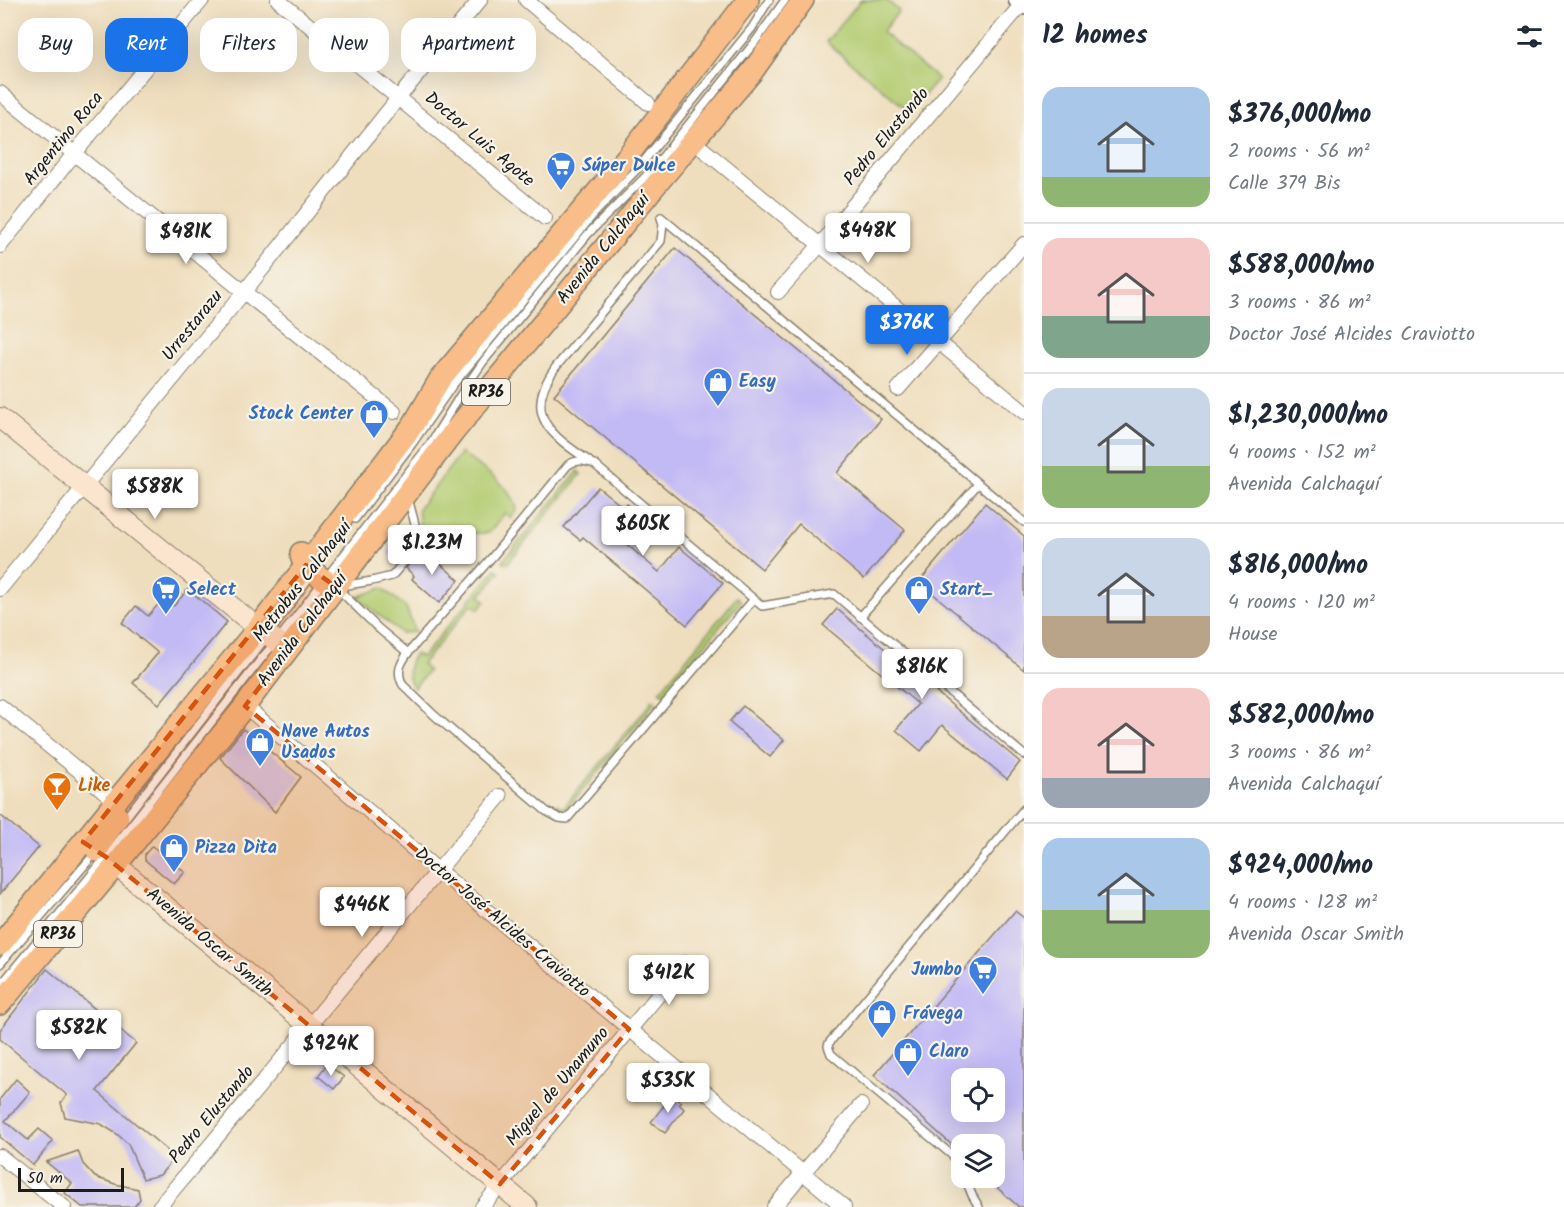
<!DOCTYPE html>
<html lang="en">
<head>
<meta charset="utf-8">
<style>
	body { margin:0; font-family:Kalam,sans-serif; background:#f6f6f7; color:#1f2937; height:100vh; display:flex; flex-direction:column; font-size:22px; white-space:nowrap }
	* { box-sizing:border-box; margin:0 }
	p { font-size:20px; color:#747a83 }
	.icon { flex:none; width:33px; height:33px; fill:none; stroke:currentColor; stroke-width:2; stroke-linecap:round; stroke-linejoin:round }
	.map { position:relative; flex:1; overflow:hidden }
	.side { display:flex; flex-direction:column; background:#fff; width:540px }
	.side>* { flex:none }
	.banner { position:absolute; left:18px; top:18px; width:570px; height:54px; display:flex; gap:12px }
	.buttons { position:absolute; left:951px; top:1068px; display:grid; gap:12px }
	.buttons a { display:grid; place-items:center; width:54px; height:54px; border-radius:12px; background:#fff; box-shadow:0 6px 24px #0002; font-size:30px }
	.scale { position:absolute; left:18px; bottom:15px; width:106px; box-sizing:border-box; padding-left:6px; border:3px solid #1c1c1c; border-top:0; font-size:16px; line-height:21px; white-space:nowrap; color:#1c1c1c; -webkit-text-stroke:4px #f7f3e8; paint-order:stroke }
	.price { position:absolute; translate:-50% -51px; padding:0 14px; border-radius:6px; background:#fff; color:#222; font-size:20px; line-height:39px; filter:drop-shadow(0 2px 3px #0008) }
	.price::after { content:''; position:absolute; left:50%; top:36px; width:18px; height:14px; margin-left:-9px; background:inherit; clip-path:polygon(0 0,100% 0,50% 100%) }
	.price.current { background:#1a73e8; color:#fff }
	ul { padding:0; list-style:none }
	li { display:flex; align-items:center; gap:18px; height:150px; padding:0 18px }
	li+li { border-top:2px solid #e0e1e3 }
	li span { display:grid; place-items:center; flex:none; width:168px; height:120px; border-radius:18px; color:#555 }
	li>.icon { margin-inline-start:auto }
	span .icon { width:72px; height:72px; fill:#fffc; stroke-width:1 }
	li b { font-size:26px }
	h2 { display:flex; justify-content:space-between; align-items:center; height:72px; padding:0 18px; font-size:26px }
	.chip { padding:0 21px; border-radius:18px; background:#fff; box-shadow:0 6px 24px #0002; font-size:21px; line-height:54px }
	.chip.current { background:#1a73e8; color:#fff }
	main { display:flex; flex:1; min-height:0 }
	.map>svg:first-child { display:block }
	.green { fill:#b2cc71; stroke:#677446; stroke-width:1.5 }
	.building { fill:#c2baf5; fill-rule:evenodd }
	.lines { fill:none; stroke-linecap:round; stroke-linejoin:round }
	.service-casing { stroke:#867d6c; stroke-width:10 }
	.minor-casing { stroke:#867d6c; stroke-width:16 }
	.tertiary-casing { stroke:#867d6c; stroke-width:20 }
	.secondary-casing { stroke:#867d6c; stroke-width:22 }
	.primary-casing { stroke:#867d6c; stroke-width:24 }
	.service { stroke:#fff; stroke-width:7 }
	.minor { stroke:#fff; stroke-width:14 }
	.tertiary { stroke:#fff; stroke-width:16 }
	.secondary { stroke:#fce5cf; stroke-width:20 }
	.primary { stroke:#f8bd88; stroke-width:21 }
	.marked { fill:#d4530e; fill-opacity:0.2; stroke:#d4530e; stroke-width:4.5; stroke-dasharray:12 8; stroke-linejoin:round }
	.labels { text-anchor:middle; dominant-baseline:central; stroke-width:4.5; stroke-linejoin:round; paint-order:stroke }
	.shield { fill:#f7f3e8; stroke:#5e5c59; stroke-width:1.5 }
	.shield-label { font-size:16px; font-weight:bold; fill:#1c1c1c }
	.street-label { font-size:18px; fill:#1c1c1c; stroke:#f7f3e8 }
	.shop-label { font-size:18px; font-weight:bold; fill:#366cbe; stroke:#f7f3e8; text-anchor:start }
	.food-label { font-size:18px; font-weight:bold; fill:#c56008; stroke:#f7f3e8; text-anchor:start }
</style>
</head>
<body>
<main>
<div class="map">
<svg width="1024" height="1207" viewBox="0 0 1024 1207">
	<rect width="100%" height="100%" fill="#f7f3e8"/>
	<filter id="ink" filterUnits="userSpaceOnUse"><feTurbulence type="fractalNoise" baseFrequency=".0167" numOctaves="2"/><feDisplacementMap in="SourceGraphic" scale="12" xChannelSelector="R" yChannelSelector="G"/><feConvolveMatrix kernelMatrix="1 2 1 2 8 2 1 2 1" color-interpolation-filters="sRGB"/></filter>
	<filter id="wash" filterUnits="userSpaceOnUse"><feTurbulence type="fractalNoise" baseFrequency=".008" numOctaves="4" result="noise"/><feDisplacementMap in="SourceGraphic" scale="24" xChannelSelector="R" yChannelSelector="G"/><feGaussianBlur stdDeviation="1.35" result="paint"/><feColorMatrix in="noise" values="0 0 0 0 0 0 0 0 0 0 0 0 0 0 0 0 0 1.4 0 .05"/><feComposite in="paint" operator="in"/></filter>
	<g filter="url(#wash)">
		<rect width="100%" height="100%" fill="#efdebd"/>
		<g class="green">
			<polygon points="861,0 886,0 899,11 882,32 938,79 910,112 826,42"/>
			<path d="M461 453C479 467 513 486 517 509L511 518 505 513 489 533 427 534 420 526 418 509Z"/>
			<polygon points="578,471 581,474 507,564 503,561"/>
			<path d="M496 569 500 572 480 596 486 601 479 609 472 604 422 664 428 671 414 688C406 677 407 665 415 654L422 657Z"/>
			<polygon points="382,588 406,607 415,632 401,633 357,597"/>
			<polygon points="737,597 741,601 664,694 660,691"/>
			<polygon points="652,699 656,702 564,813 555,805 556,804 563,808 651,703 650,701"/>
		</g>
		<g id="blocks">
			<g class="building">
				<polygon points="675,248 881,419 837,473 905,530 864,579 799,524 762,569 554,395"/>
				<polygon points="598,487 624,508 627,504 644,518 624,542 659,572 679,547 723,583 687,625 583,537 580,540 564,527"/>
				<polygon points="985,503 1024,536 1024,670 919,582"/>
				<polygon points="403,533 414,542 397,561 387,552"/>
				<polygon points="423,549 459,580 439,603 412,579 414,576 406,568"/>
				<polygon points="188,589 227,622 159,704 133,683 158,653 122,623 136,606 148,616 164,598 174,606"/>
				<polygon points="837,609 1020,762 1007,779 942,725 921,751 896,730 918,704 823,625"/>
				<polygon points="743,706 784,740 770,757 729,722"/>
				<polygon points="243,729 301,777 275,812 220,758"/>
				<polygon points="0,815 39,847 0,894"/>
				<polygon points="152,846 185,872 174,884 145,860 145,854"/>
				<path d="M1015 911 1024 918V1207H1019L994 1185V1144H962V1154L874 1075ZM962 1078H994V1112H962Z"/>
				<polygon points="47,969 136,1043 97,1091 175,1157 160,1175 143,1179 128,1144 117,1134 101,1124 65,1117 61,1103 67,1095 0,1039 0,1030"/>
				<polygon points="327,1064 344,1077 334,1089 318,1076"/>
				<polygon points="16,1079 30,1092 5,1121 28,1140 39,1129 53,1141 33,1165 0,1137 0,1099"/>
				<polygon points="672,1095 681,1102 679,1104 684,1109 665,1133 651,1122"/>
				<polygon points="78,1151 83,1164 95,1177 115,1184 138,1189 140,1199 134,1207 82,1207 65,1193 72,1183 46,1162"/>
			</g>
		</g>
	</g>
	<g filter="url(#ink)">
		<use href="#blocks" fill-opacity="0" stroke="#867d6c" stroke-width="1.5"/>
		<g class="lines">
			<g class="service-casing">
				<g id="service">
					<polyline points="661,217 1024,522"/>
					<path d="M589 461C551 435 522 415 555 368L661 241 663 224 661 218"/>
					<polyline points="355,519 412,444 452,386 593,215 639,167 752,28 769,0"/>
					<polyline points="341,586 372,581 392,576 420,543 408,498"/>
					<polyline points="338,589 379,629 408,653"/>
					<path d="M754 599 567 819 559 818 546 811 434 715 403 685C396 672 400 664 408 653L493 556 568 465C577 459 585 461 594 464L762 606 834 594 1024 755"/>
					<polyline points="860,617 978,484"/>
					<polyline points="123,821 268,635 311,575"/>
					<polyline points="0,964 96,852"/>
					<polyline points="0,986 106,857 265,654 277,641 430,444 461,394 483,362 588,234 644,178 664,155 755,42 785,0"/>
					<polyline points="962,1169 953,1156 831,1054 828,1046 829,1043 1024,809"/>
					<polyline points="965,1178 972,1195 979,1207"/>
				</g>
			</g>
			<g class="minor-casing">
				<g id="minor">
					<polyline points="278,0 545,218"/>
					<polyline points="526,0 648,103"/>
					<polyline points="0,93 244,292 394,412"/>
					<polyline points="693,141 1024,412"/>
					<polyline points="0,246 74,154 202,0"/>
					<polyline points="778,292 820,245 1022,4"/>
					<polyline points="898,389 1024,244"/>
					<polyline points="0,589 244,292 399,97 480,0"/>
					<polyline points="0,706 116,801"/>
					<polyline points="245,706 439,871 844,1207"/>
					<polyline points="0,1156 64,1207"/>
					<polyline points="159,1207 500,796"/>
					<polyline points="482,1207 685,963"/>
					<polyline points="774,1207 861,1105"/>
				</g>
			</g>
			<g class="tertiary-casing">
				<polyline id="tertiary" points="1017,0 1024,6"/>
			</g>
			<g class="secondary-casing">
				<g id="secondary">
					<polyline points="0,418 258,628 288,649"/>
					<polyline points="116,865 527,1207"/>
				</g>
			</g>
			<g class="primary-casing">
				<g id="primary">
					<path d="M301 553C300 567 325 580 336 587"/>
					<polyline points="97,851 109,829 118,817"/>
					<polyline points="0,945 116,801 258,628 413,425 440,379 626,158 748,0"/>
					<polyline points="0,1004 116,865 245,706 453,433 655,186 752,72 803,0"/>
				</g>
			</g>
			<use href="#service" class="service"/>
			<use href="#minor" class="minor"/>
			<use href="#tertiary" class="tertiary"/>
			<use href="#secondary" class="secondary"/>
			<use href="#primary" class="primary"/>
		</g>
	</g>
	<path class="marked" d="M306 565 336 587 245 706 629 1029 500 1184 106 857 83 842Z"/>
	<defs>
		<g id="supermarket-pin" transform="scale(1.5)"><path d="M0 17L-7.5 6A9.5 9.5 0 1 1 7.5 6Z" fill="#3f7fe0" stroke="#f7f3e8"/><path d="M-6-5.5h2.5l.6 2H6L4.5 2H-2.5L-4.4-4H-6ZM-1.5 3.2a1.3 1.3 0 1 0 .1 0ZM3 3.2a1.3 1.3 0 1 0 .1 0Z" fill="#fff"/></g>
		<g id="shop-pin" transform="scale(1.5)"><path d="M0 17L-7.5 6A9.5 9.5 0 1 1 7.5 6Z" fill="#3f7fe0" stroke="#f7f3e8"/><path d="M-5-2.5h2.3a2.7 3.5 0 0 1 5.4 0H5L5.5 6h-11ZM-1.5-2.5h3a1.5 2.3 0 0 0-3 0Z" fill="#fff"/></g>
		<g id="bar-pin" transform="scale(1.5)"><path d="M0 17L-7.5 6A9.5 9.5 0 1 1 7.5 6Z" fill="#e8710a" stroke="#f7f3e8"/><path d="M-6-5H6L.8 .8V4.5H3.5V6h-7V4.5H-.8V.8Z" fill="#fff"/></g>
	</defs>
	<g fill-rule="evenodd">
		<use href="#supermarket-pin" x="561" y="166"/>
		<use href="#shop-pin" x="718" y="382"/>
		<use href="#shop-pin" x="374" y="414"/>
		<use href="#supermarket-pin" x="166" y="590"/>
		<use href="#shop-pin" x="919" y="590"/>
		<use href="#shop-pin" x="260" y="742"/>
		<use href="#bar-pin" x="57" y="786"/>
		<use href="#shop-pin" x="174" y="848"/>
		<use href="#supermarket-pin" x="983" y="970"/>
		<use href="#shop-pin" x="882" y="1014"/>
		<use href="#shop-pin" x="908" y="1052"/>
	</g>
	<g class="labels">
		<g class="shield">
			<rect x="462" y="379" width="48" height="26" rx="4.5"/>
			<rect x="34" y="921" width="48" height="26" rx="4.5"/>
		</g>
		<g class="shield-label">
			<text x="486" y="392">RP36</text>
			<text x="58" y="934">RP36</text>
		</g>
		<g class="street-label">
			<text transform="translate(887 137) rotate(-50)">Pedro Elustondo</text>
			<text transform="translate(64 139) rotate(-51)">Argentino Roca</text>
			<text transform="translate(479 140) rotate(40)">Doctor Luis Agote</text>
			<text transform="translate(604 249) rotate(-51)">Avenida Calchaquí</text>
			<text transform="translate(193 326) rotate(-51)">Urrestarazu</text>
			<text transform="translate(303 582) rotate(-52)">Metrobus Calchaquí</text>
			<text transform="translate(303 630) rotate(-53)">Avenida Calchaquí</text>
			<text transform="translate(502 923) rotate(40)">Doctor José Alcides Craviotto</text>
			<text transform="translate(209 943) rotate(40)">Avenida Oscar Smith</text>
			<text transform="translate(558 1087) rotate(-50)">Miguel de Unamuno</text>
			<text transform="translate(212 1115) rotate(-50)">Pedro Elustondo</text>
		</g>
		<g class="shop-label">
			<text x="582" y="166">Súper Dulce</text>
			<text x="739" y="382">Easy</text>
			<text x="353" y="414" text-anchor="end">Stock Center</text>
			<text x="187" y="590">Select</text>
			<text x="940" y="590">Start_</text>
			<text x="281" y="732">Nave Autos<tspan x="281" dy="21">Usados</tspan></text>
			<text x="195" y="848">Pizza Dita</text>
			<text x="962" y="970" text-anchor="end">Jumbo</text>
			<text x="903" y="1014">Frávega</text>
			<text x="929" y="1052">Claro</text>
		</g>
		<g class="food-label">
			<text x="78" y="786">Like</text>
		</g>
	</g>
</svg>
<div class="buttons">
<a><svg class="icon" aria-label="locate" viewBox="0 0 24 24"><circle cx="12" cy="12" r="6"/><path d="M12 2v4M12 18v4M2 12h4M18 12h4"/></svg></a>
<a><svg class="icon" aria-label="layers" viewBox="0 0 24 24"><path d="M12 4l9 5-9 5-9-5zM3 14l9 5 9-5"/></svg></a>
</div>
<div class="scale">50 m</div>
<b class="price" style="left:868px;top:264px">$448K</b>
<b class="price" style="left:186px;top:265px">$481K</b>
<b class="price current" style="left:907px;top:356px">$376K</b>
<b class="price" style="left:155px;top:520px">$588K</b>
<b class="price" style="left:643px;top:557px">$605K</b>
<b class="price" style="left:432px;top:576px">$1.23M</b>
<b class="price" style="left:922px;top:700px">$816K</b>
<b class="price" style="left:362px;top:938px">$446K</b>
<b class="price" style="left:669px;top:1006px">$412K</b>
<b class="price" style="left:79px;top:1061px">$582K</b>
<b class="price" style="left:331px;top:1077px">$924K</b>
<b class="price" style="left:668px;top:1114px">$535K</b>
<div class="banner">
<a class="chip">Buy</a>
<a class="chip current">Rent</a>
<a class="chip">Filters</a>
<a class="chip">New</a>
<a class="chip">Apartment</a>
</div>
</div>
<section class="side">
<h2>12 homes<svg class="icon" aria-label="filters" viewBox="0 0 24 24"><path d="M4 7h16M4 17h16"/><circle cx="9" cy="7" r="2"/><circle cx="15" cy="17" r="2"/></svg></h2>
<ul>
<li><span style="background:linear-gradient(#a9c7e8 75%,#8fb573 0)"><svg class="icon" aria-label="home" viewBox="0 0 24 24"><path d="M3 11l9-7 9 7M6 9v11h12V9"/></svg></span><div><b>$376,000/mo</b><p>2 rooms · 56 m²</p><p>Calle 379 Bis</p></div></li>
<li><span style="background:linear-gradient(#f6c9c9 65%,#7fa58c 0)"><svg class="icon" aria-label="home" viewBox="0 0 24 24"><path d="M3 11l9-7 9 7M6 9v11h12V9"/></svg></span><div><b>$588,000/mo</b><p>3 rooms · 86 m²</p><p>Doctor José Alcides Craviotto</p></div></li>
<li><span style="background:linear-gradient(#c9d6e8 65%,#8fb573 0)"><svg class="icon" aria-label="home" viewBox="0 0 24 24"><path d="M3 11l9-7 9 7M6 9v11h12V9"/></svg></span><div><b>$1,230,000/mo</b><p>4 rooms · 152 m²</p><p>Avenida Calchaquí</p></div></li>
<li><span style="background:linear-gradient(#c9d6e8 65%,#b9a48a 0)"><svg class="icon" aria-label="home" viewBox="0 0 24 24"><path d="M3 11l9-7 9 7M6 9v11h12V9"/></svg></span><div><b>$816,000/mo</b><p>4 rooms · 120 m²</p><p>House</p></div></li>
<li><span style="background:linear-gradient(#f6c9c9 75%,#9aa5b1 0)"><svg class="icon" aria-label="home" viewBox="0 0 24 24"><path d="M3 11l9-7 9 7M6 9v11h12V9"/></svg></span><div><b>$582,000/mo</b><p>3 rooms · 86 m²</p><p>Avenida Calchaquí</p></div></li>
<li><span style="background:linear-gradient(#a9c7e8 60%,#8fb573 0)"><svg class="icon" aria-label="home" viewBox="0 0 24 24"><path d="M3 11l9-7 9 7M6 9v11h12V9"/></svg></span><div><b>$924,000/mo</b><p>4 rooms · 128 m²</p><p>Avenida Oscar Smith</p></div></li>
</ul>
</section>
</main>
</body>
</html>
